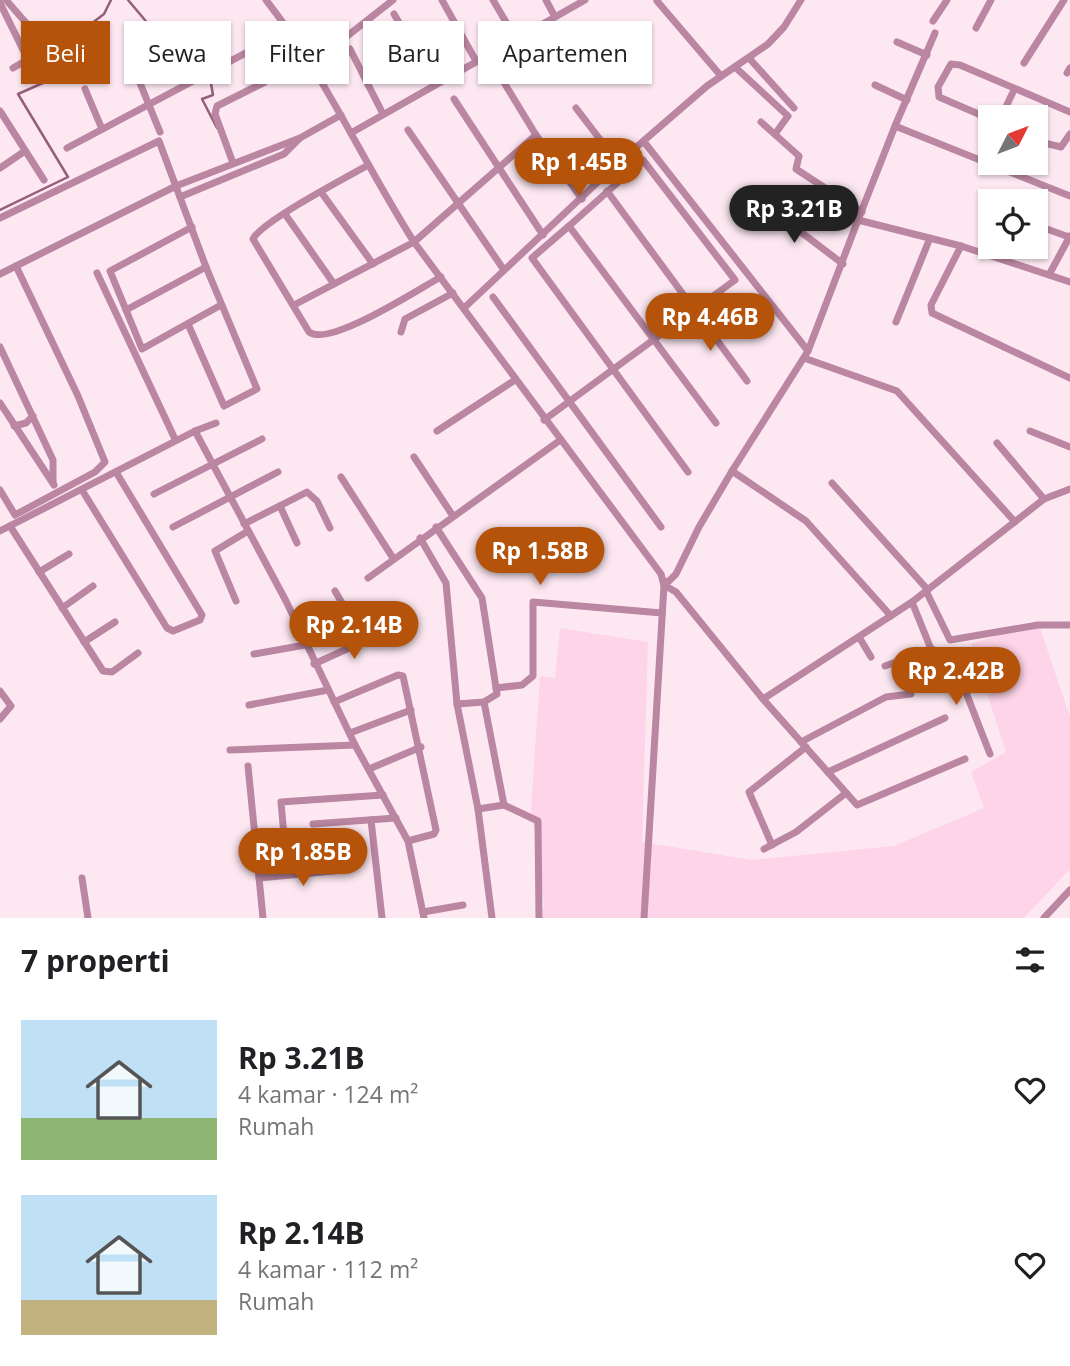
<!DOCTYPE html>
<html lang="id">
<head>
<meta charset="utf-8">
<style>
	body { margin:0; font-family:"Open Sans",sans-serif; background:#f6f6f6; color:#202124; height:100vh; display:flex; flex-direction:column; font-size:26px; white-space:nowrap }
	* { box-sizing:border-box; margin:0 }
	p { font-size:23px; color:#757577 }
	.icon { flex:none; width:38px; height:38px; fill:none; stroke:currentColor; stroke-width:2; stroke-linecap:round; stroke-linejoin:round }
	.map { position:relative; height:918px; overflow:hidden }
	.panel { display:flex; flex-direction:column; background:#fff; flex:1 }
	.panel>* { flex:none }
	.top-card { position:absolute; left:21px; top:21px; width:700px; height:63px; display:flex; gap:14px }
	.needle { width:46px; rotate:48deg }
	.tools { position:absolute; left:978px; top:105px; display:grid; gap:14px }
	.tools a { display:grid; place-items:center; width:70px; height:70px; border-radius:0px; background:#fff; box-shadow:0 2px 5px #0004; font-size:35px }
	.price { position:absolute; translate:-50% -60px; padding:0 16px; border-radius:24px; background:#b45309; color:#fff; font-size:23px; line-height:46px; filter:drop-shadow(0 2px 4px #0008) }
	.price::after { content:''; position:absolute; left:50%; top:42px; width:21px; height:16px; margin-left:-10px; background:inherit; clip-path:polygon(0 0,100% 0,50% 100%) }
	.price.on { background:#222; color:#fff }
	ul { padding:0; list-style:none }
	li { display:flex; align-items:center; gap:21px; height:175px; padding:0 21px }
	li span { display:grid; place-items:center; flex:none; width:196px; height:140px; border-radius:0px; color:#555 }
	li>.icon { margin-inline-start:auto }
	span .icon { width:84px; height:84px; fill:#fffc; stroke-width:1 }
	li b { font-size:30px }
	h2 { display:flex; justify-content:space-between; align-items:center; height:84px; padding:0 21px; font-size:30px }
	.tag { padding:0 24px; border-radius:0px; background:#fff; box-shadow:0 2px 5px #0004; font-size:24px; line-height:63px }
	.tag.on { background:#b45309; color:#fff }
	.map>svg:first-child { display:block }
	.built { fill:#fed4e8 }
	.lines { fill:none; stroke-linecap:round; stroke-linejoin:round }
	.stream { stroke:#955f7c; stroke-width:2.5 }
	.minor { stroke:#ba86a1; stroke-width:7 }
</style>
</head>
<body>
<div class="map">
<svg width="1070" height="918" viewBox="0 0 1070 918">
	<rect width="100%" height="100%" fill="#fde8f2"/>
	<polygon class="built" points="1038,622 1070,717 1070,869 1024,918 542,918 544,904 531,808 540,676 555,678 560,628 648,642 642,842 751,860 894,846 984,808 971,772 1006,752 971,644"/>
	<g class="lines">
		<g class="stream">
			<polyline points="128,0 161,39 180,25 194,40 202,64"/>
			<polyline points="210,78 213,95 202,99 217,128"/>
			<polyline points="0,210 68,177 18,94 70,71 62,46 104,14 111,0"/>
		</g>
		<g class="minor">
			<polyline points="6,0 48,48 13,68"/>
			<path d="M266 0C325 75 363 162 414 242L661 574 664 585 644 918"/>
			<polyline points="442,0 476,61"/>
			<polyline points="493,0 516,39"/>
			<polyline points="546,0 555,17"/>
			<polyline points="657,1 721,76"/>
			<polyline points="0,3 28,60"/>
			<polyline points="394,14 435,85"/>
			<polyline points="933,21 947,0"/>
			<polyline points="976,28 991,0"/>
			<polyline points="897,42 927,55"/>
			<polyline points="350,49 383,114"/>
			<polyline points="749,58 794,108"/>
			<polyline points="131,61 160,132"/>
			<polyline points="313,63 393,0"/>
			<polyline points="1024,63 1064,0"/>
			<polyline points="735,67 788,116 775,134"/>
			<polyline points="1067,73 1070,68"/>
			<polyline points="500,76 536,135 582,199"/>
			<polyline points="875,85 907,100"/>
			<polyline points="85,89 102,129"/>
			<polyline points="454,99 543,235"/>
			<polyline points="576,108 618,163"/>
			<polyline points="0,111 44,180"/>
			<polyline points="1001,117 1014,90"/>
			<polyline points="990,119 939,97 938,87 951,64 960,65 1070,112"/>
			<polyline points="761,122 799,156 796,169 862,212"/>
			<polyline points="895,126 935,33"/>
			<polyline points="408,130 504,270"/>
			<polyline points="351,133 585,0"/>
			<polyline points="1036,141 1061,147 1070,134"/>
			<polyline points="645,143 808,351"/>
			<polyline points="67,148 289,30"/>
			<polyline points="981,161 990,140"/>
			<polyline points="233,163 215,114 217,106 265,82"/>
			<path d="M368 165C346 178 262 221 253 239L309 332C329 348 418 289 441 277"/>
			<polyline points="0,168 25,151"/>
			<polyline points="607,191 747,381"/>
			<polyline points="321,192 373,264"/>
			<polyline points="180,197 284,154 299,139"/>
			<polyline points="743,210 753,199 760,201 843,264"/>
			<polyline points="285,214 334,284"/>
			<polyline points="0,218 159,141 206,267 257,389 224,406 188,324"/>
			<polyline points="858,220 895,126 1070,196"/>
			<polyline points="1036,225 1069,237"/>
			<polyline points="192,227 110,271 142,349 221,305"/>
			<polyline points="961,246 931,305 932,313 1070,378"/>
			<polyline points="97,273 175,439"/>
			<polyline points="1050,273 1070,236"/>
			<polyline points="0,274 176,186 300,138 341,115"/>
			<polyline points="493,297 661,527"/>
			<polyline points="294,305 414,242 536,135"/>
			<polyline points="464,308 618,163 707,86 768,44 784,27 801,0"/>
			<polyline points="126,310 206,267"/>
			<polyline points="896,322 930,238"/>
			<polyline points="401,332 405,319 453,293"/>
			<polyline points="0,347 53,460 53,483"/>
			<polyline points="804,358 897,391 1015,522"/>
			<polyline points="0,403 54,485"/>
			<polyline points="544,420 735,280 643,160 569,226"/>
			<polyline points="14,426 26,423 33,416"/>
			<polyline points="195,431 216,423"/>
			<polyline points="437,431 515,380"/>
			<polyline points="1030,431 1070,447"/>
			<polyline points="997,443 1044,499"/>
			<polyline points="414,457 453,516"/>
			<polyline points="732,471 806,521 891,616"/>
			<polyline points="688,472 532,258 569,226 716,423"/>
			<polyline points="341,477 393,558"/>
			<polyline points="832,483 928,590"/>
			<polyline points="0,490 15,515 95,472 105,462 78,396 16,266"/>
			<polyline points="82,490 167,628 173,631 200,620 202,615 116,472"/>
			<polyline points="154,494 262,439"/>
			<polyline points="280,506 297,543"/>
			<polyline points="244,524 307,492 317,501 330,528"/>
			<polyline points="10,526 103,671 112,672 138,653"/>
			<polyline points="173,527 278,472"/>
			<polyline points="436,527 482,598 497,694 484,702 457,704"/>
			<polyline points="0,531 195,431 286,601 355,745 408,841 424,918"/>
			<polyline points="420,538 446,583 457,704 478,809 492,918"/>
			<polyline points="39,572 69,554"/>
			<polyline points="368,578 559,441"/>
			<polyline points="663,582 669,581 676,574 699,527 732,471 808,351 858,220 961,246 1070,282"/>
			<polyline points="664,585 676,592 763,699 857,805 965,759"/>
			<polyline points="335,591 364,641"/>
			<polyline points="926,591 950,640 1038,625 1070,625"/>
			<polyline points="236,601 215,551 248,531"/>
			<polyline points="62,608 93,586"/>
			<polyline points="859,637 871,657"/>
			<polyline points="84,642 115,622"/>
			<polyline points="931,649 947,654 954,662 990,754"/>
			<polyline points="254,654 305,645"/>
			<polyline points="314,664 382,633"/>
			<polyline points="885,666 931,649 912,602"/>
			<polyline points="496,688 522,685 533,676 533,602 662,613"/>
			<polyline points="0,691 11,706 0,719"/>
			<polyline points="763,699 912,602 1044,499 1070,489"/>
			<polyline points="334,702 398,675 403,676 436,830 434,834 408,841"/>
			<polyline points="484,702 504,805 538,821 539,918"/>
			<polyline points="249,705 328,690"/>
			<polyline points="350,733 411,710"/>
			<polyline points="801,742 886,697 911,694"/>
			<polyline points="230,750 355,745"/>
			<polyline points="248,766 263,918"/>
			<polyline points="369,769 421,747"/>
			<polyline points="828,772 945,718"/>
			<polyline points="478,809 504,805"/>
			<polyline points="371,820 382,918"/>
			<polyline points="313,824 396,818"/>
			<polyline points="772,845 749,792 806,747"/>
			<polyline points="285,847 281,802 383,795"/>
			<polyline points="764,849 796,832 846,793"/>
			<polyline points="82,878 88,918"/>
			<polyline points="259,878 344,870"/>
			<polyline points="423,912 463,905"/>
			<polyline points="1044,918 1070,890"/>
		</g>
	</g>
</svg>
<div class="tools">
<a><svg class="needle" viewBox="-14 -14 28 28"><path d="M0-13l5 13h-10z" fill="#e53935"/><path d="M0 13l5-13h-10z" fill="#757577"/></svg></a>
<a><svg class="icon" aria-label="locate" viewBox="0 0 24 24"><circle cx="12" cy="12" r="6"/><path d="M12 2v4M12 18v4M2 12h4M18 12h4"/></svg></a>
</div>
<b class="price" style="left:579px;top:198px">Rp 1.45B</b>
<b class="price on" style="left:794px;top:245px">Rp 3.21B</b>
<b class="price" style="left:710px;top:353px">Rp 4.46B</b>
<b class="price" style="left:540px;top:587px">Rp 1.58B</b>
<b class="price" style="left:354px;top:661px">Rp 2.14B</b>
<b class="price" style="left:956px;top:707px">Rp 2.42B</b>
<b class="price" style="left:303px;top:888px">Rp 1.85B</b>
<div class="top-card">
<a class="tag on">Beli</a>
<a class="tag">Sewa</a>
<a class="tag">Filter</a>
<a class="tag">Baru</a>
<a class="tag">Apartemen</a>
</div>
</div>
<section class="panel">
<h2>7 properti<svg class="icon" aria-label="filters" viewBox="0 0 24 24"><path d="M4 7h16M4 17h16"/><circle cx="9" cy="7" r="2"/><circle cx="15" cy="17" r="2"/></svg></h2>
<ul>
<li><span style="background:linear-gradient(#bfe0f5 70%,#8fb573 0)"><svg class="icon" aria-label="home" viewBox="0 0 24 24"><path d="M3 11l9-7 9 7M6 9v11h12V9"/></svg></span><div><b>Rp 3.21B</b><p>4 kamar · 124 m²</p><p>Rumah</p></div><svg class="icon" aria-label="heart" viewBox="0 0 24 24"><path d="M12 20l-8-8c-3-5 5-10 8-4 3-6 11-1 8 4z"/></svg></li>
<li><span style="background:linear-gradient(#bfe0f5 75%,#c2b280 0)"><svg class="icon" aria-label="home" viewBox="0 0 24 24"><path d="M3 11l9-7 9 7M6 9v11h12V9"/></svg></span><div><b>Rp 2.14B</b><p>4 kamar · 112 m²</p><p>Rumah</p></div><svg class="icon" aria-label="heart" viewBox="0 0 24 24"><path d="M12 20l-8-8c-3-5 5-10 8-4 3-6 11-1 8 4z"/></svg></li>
</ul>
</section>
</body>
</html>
